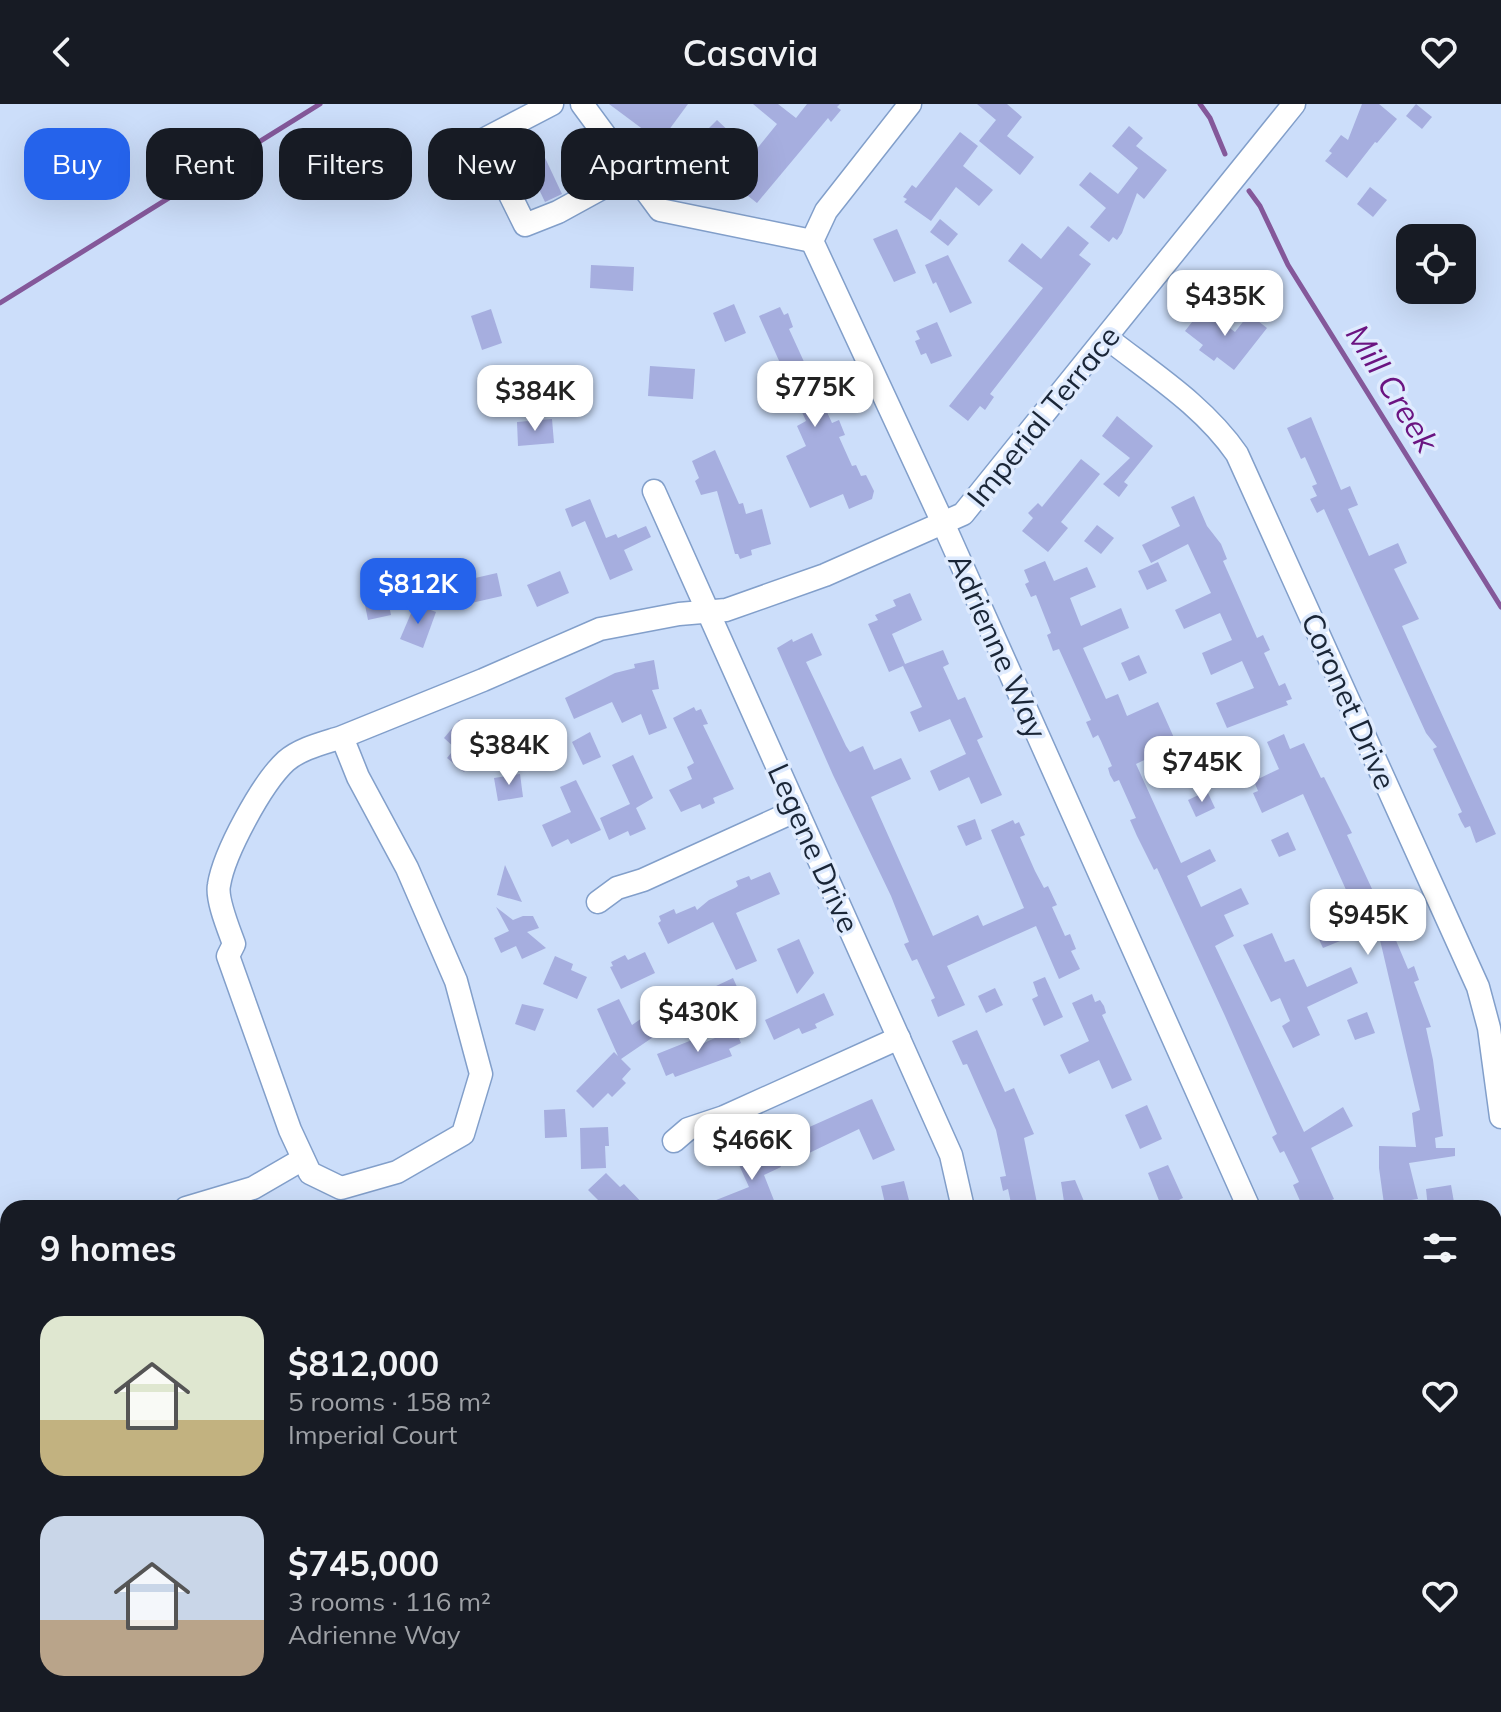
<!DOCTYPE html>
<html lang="en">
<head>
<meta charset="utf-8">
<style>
	body { margin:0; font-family:Mulish,sans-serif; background:#20242c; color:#f1f3f6; height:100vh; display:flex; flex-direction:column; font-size:30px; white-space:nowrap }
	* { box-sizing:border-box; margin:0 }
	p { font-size:26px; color:#9ea1a6 }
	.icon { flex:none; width:44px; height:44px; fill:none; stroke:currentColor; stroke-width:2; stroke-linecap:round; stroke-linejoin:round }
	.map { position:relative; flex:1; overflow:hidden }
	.panel { position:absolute; left:0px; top:1096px; width:1502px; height:512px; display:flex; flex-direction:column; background:#171b24; border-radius:24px 24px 0 0; box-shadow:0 8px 32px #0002 }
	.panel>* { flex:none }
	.guide { position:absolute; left:24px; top:24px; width:800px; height:72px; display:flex; gap:16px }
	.tools { position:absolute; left:1396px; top:120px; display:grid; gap:16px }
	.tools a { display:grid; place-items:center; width:80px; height:80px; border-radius:16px; background:#171b24; box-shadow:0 8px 32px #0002; font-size:40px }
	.price { position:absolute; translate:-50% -68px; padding:0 18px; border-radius:16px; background:#fff; color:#222; font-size:26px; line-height:52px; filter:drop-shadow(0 2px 4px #0008) }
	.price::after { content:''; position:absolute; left:50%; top:48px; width:24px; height:18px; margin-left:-12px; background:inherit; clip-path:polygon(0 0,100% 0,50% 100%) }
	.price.on { background:#2563eb; color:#fff }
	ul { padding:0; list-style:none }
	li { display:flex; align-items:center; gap:24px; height:200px; padding:0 40px }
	li span { display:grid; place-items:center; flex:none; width:224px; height:160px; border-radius:24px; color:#555 }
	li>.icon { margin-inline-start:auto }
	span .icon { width:96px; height:96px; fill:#fffc; stroke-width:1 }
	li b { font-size:34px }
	h2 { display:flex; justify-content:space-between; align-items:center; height:96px; padding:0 40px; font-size:34px }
	.tag { padding:0 28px; border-radius:24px; background:#171b24; box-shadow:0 8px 32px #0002; font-size:28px; line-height:72px }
	.tag.on { background:#2563eb; color:#fff }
	header { display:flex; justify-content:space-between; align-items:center; height:104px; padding:0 40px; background:#171b24; font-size:36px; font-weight:600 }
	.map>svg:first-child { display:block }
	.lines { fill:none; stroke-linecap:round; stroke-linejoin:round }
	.stream { stroke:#84589a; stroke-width:5 }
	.building { fill:#a6aedf }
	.minor-casing { stroke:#829fca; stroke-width:25 }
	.minor { stroke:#fff; stroke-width:22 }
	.labels { text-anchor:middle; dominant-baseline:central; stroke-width:7; stroke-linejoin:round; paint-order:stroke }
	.street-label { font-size:30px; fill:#1a2637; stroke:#dfebfe }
	.water-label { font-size:32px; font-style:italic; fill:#6b1481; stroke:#dfebfe }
</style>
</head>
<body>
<header><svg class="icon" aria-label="back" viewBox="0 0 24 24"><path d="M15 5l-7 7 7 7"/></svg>Casavia<svg class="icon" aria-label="heart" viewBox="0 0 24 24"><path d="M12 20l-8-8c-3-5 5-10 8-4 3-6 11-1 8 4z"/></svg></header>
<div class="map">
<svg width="1501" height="1608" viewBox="0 0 1501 1608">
	<rect width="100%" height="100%" fill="#ccdefa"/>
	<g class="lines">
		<g class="stream">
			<polyline points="1200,0 1210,14 1225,50"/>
			<polyline points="1249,87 1260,102 1288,161 1501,503"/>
			<polyline points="0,199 320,0"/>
			<polyline points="0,1322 8,1326"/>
			<polyline points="434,1600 442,1608"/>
		</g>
	</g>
	<g class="building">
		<polygon points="609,0 688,0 660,38"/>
		<polygon points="753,0 778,0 796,14 807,0 840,0 837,3 841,6 831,18 828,14 757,99 738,84 751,68 722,45 724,42 707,26 717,16 733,31 735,29 756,46 777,20"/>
		<polygon points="977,0 1007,0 1022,13 1007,32 1034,53 1020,71 979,37 996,16"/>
		<polygon points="1362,0 1379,0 1397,15 1377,39 1375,38 1347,74 1325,57 1332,49 1329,47 1341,31 1348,36"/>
		<polygon points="1416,0 1432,13 1422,25 1406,12"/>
		<polygon points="1129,22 1143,34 1136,42 1167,66 1144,95 1137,89 1122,129 1117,136 1113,133 1109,138 1090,123 1106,104 1079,81 1090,68 1118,90 1138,64 1112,42"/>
		<polygon points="532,26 562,90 545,98 524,54 511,60 502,42"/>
		<polygon points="960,28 978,42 963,62 993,86 979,102 956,83 931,117 904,98 907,95 903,93 912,81 916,84"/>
		<polygon points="1370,83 1387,96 1373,113 1357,100"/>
		<polygon points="940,115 958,130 948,142 930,128"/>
		<polygon points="1068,122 1089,139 1079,151 1091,160 990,290 994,293 985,306 980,302 968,317 949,302 1043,184 1008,157 1022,139 1041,155"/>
		<polygon points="897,125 916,169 894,178 873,135"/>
		<polygon points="948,151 972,199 950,209 936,178 933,180 925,161"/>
		<polygon points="591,161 634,163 633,187 590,184"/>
		<polygon points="734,200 746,229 725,238 713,209"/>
		<polygon points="780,203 784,211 788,209 793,223 789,225 832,319 839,316 845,331 839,333 852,362 856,361 861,372 866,371 874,387 872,395 849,405 843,390 810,404 786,352 806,342 797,322 806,317 759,212"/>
		<polygon points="1203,204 1235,228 1249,210 1267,224 1234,266 1217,253 1214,257 1199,246 1203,241 1185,227"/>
		<polygon points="491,205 502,239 482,246 471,212"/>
		<polygon points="937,218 952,252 931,260 926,249 921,251 915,237 920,235 916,227"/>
		<polygon points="650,262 695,265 693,295 648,292"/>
		<polygon points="1117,312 1153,342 1124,378 1128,381 1119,393 1103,380 1130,354 1102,332"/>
		<polygon points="1311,313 1341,386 1350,382 1358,401 1348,405 1369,452 1398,439 1407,459 1394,465 1419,515 1402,522 1496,730 1476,739 1470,722 1465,724 1461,717 1458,710 1462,708 1433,645 1437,643 1426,629 1328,414 1324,405 1317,409 1310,395 1317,392 1312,382 1317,380 1305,353 1301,355 1287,324"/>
		<polygon points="552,315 554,339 518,342 517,318"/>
		<polygon points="715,346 739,400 743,399 746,410 762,405 771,440 751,446 752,451 740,455 738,450 735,450 717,387 701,391 695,377 699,374 692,357"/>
		<polygon points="1081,355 1100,370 1061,418 1068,424 1048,448 1022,427 1033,414 1028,409 1038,399 1042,403"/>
		<polygon points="1194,392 1207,422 1221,440 1227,455 1223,457 1257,534 1263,531 1270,546 1264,549 1279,582 1285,579 1292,595 1286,597 1288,601 1227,624 1216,599 1254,584 1242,557 1211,571 1202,549 1232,536 1220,509 1184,525 1175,506 1211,489 1188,440 1151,459 1142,441 1180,422 1171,403"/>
		<polygon points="590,395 606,434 616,430 618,434 646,422 651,433 624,446 633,466 610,476 585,417 572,423 565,405"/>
		<polygon points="1097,421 1114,434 1101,450 1084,437"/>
		<polygon points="1045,457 1054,477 1087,463 1096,483 1070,494 1081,522 1121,504 1129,524 1083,544 1106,595 1118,590 1127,612 1158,598 1175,636 1184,632 1195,655 1169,666 1161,648 1136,660 1181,759 1210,745 1216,757 1187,772 1201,803 1241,784 1249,800 1224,811 1234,832 1215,842 1304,1028 1343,1003 1353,1022 1311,1044 1334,1095 1314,1104 1311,1104 1307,1096 1301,1099 1293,1081 1299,1078 1284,1047 1280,1049 1272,1033 1277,1030 1225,912 1157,764 1154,766 1137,732 1130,716 1136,714 1119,676 1114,678 1110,671 1108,664 1112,662 1101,637 1098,631 1093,634 1086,618 1091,616 1059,545 1053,547 1047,531 1051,529 1036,491 1031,493 1025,480 1029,478 1024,466"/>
		<polygon points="1158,458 1167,477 1147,486 1138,467"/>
		<polygon points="560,467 569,489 537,503 527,481"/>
		<polygon points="497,469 502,492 467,500 462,477"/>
		<polygon points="386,487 391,511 368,516 363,491"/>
		<polygon points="910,489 922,516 892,530 905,560 943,546 949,560 943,563 958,596 965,593 983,633 977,636 1002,691 981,700 969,673 939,687 930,667 966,650 950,615 919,628 910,608 922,603 903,562 889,568 868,520 878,516 875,511 896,502 893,496"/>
		<polygon points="415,500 436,508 423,544 400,535"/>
		<polygon points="812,529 822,551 806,558 846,642 850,648 863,642 874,666 901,654 911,675 871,693 933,832 978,811 983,822 1024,804 991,726 1013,716 1015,720 1019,718 1025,731 1020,733 1035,767 1044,784 1048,782 1057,801 1052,803 1065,832 1070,830 1076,845 1071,847 1080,865 1059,875 1036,822 947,862 965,901 938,913 931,896 935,894 917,855 912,857 904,840 909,838 891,792 833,671 777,544 792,535 793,538"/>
		<polygon points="1139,551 1147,569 1129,577 1121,559"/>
		<polygon points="654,556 659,585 652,586 667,624 649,631 641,610 622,619 612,598 574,615 565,594 615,569 635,564 634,560"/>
		<polygon points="694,603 696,607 701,605 708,620 703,621 734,685 713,694 715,699 702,705 700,700 681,708 669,686 692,675 687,663 694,659 673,614"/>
		<polygon points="459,616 487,639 464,668 447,654 455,644 444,634"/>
		<polygon points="590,628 601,653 583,661 572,638"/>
		<polygon points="526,629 527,634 544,630 549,655 515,661 510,632"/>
		<polygon points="1284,630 1290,645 1304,639 1321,674 1324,673 1352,729 1347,731 1385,813 1391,810 1397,824 1392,827 1408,865 1414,862 1419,876 1414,878 1431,923 1426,924 1433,956 1443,1032 1435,1034 1436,1044 1455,1044 1455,1052 1409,1059 1418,1095 1384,1100 1379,1064 1379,1042 1416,1043 1412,1009 1420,1006 1380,836 1369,837 1303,690 1262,709 1253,689 1258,687 1254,677 1279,665 1267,638"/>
		<polygon points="633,651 653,694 636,704 646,725 630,732 628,727 609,736 600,714 630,700 612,661"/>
		<polygon points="520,670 523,693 498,697 494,674"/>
		<polygon points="576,676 601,726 571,740 568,735 552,743 542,721 571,708 560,683"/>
		<polygon points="1207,687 1215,704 1196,713 1188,696"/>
		<polygon points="975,715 982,735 966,742 957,722"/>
		<polygon points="1288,728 1296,746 1279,753 1271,736"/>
		<polygon points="505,761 522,798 497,791"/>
		<polygon points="770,768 780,790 736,809 757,857 736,866 713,818 668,840 658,819 661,817 659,812 674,805 676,810 695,802 697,806 709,796 735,784 738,782 736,777 749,772 751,776"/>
		<polygon points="496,803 513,816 523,812 533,812 539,824 527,828 546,844 522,855 516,842 501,849 494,834 509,827"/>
		<polygon points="1332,816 1340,837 1323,844 1314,825"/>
		<polygon points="1272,829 1285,858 1294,855 1307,883 1351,863 1358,879 1307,903 1320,931 1293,944 1282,922 1290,917 1280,894 1271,898 1243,841"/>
		<polygon points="799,835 814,869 797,890 777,845"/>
		<polygon points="645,848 655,869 621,885 610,863 613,862 611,858 625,851 628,856"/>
		<polygon points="555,852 573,860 571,866 587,873 577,895 543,880"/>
		<polygon points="1045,873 1063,913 1044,922 1032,895 1038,892 1033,878"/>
		<polygon points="733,874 742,894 723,903 714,883"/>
		<polygon points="995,884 1003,901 986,909 978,892"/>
		<polygon points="824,889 834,911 815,920 817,924 802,930 799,924 774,936 765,916"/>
		<polygon points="1092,890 1095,898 1100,896 1104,902 1106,909 1102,911 1132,976 1112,985 1099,956 1069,970 1060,951 1089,937 1072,899"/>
		<polygon points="619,895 632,921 645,912 653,925 665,925 621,955 631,965 622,975 626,979 612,993 608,989 593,1004 576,987 614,948 618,952 597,905"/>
		<polygon points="522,900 544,905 535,927 515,920"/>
		<polygon points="1367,908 1375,929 1355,936 1347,916"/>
		<polygon points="735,925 741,939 729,945 732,952 675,973 673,969 666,972 657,950 692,936 695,943"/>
		<polygon points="977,926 1005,988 1014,984 1034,1030 1024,1034 1037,1099 1012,1104 1008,1085 1003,1087 1000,1073 1006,1072 996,1026 967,960 963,961 952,937"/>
		<polygon points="872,995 895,1046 873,1056 859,1025 807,1050 796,1029"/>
		<polygon points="1147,1001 1162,1035 1140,1045 1125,1011"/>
		<polygon points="565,1005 567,1033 545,1034 544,1006"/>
		<polygon points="608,1023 609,1042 605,1042 606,1064 581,1065 580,1024"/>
		<polygon points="771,1041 781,1063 764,1071 777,1104 696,1104 749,1083 735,1052 751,1045 753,1049"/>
		<polygon points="1168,1061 1183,1094 1162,1104 1148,1069"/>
		<polygon points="606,1069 620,1083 624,1080 647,1104 606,1104 588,1086"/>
		<polygon points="1075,1076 1086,1102 1065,1104 1061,1078"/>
		<polygon points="904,1077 911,1104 886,1104 881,1082"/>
		<polygon points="1451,1081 1455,1104 1428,1104 1426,1085"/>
	</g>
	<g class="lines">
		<g class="minor-casing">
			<g id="minor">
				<polyline points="552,0 483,36 525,121 558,108 631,68"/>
				<polyline points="582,0 660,106 812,137"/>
				<polyline points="910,0 826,107 812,137 943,419 1249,1104"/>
				<path d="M1107 234C1153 270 1204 302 1237 350L1478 883 1489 924 1501 1013"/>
				<polyline points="654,387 951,1051 963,1104"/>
				<path d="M342 633C324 639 301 644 286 657 262 679 224 749 219 781 216 795 229 826 234 840L228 852 290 1026 310 1069 341 1084 397 1068 463 1030 481 970 456 877 407 764 358 673 342 633 483 576 600 525 679 510 726 506 825 471 963 410 1294 0"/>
				<polyline points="598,798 617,784 643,776 797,706"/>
				<polyline points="674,1037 688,1025 724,1013 899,934"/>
				<polyline points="186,1104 253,1084 303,1055"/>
				<polyline points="1494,1236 1501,1238"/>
				<polyline points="0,1589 8,1593"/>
				<polyline points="24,1600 39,1608"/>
				<polyline points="888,1600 894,1608"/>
			</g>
		</g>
		<use href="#minor" class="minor"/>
	</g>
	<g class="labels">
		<g class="street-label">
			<text transform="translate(1043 312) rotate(-51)">Imperial Terrace</text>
			<text transform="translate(998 542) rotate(66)">Adrienne Way</text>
			<text transform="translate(1349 597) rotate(66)">Coronet Drive</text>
			<text transform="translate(814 744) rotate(66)">Legene Drive</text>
		</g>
		<g class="water-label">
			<text transform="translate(1393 284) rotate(58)">Mill Creek</text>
		</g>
	</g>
</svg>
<div class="tools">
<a><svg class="icon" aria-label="locate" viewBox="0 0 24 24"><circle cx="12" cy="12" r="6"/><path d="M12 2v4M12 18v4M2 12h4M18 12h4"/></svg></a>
</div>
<b class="price" style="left:1225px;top:234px">$435K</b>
<b class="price" style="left:815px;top:325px">$775K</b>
<b class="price" style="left:535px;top:329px">$384K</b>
<b class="price on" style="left:418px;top:522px">$812K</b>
<b class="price" style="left:509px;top:683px">$384K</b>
<b class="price" style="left:1202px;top:700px">$745K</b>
<b class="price" style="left:1368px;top:853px">$945K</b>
<b class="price" style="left:698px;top:950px">$430K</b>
<b class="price" style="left:752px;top:1078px">$466K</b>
<div class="guide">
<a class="tag on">Buy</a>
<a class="tag">Rent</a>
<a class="tag">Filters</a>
<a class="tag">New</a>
<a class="tag">Apartment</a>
</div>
<section class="panel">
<h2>9 homes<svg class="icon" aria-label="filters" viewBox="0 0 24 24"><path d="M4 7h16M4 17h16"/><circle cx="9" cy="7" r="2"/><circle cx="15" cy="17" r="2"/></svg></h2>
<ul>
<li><span style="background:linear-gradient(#dfe7d0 65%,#c2b280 0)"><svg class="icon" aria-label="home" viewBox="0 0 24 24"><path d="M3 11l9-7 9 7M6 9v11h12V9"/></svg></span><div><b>$812,000</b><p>5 rooms · 158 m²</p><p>Imperial Court</p></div><svg class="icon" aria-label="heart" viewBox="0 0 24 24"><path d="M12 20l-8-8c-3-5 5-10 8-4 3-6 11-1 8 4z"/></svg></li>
<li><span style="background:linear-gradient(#c9d6e8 65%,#b9a48a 0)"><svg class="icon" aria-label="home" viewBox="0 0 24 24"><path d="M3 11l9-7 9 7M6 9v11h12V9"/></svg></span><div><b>$745,000</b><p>3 rooms · 116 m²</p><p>Adrienne Way</p></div><svg class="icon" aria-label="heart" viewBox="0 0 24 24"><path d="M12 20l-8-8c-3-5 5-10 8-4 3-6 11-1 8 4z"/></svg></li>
</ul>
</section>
</div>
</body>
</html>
